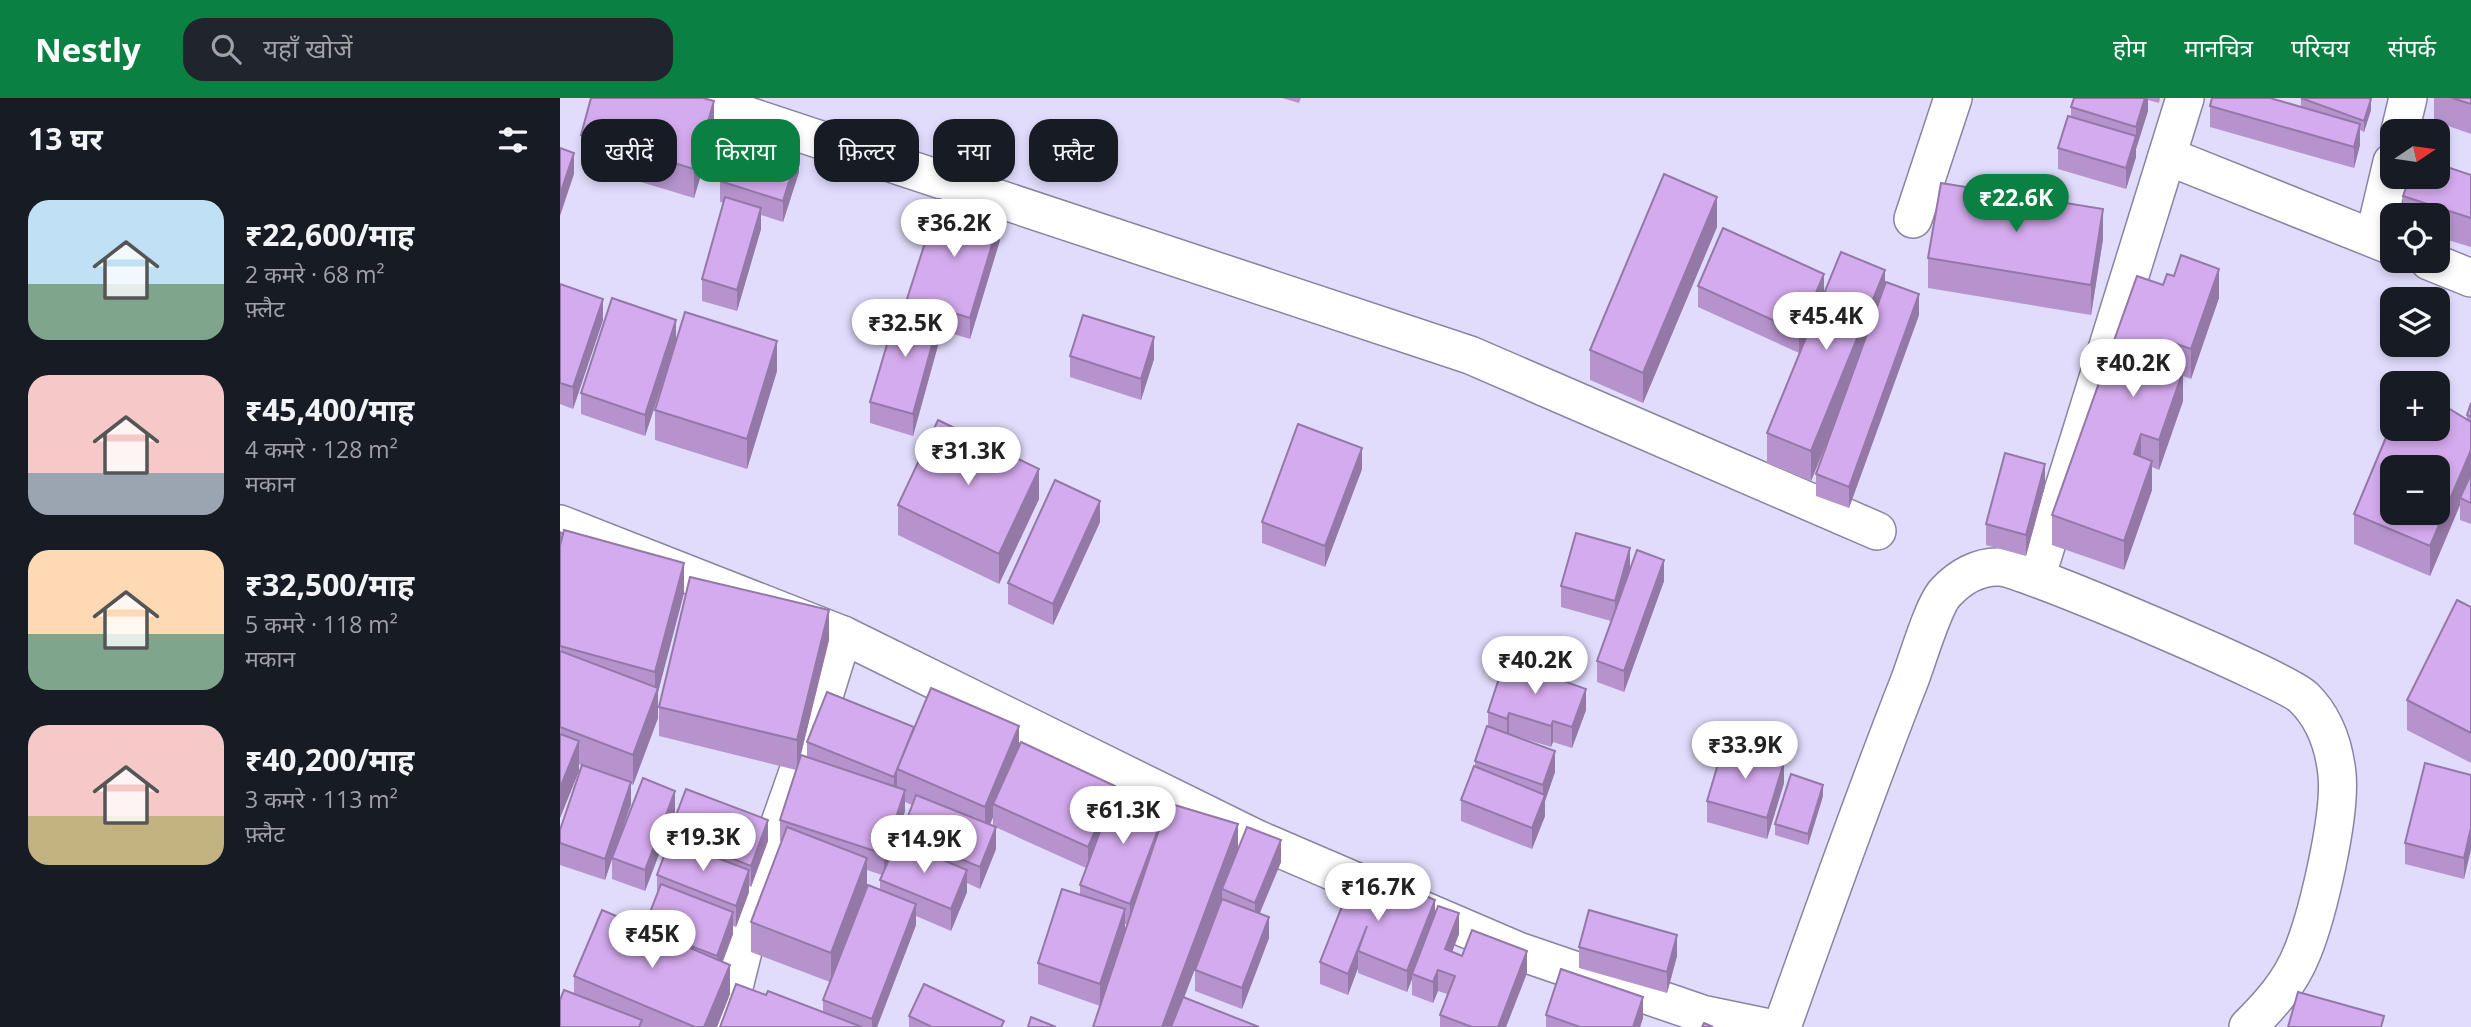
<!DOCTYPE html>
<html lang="hi">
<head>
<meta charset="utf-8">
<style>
	body { margin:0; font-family:"Open Sans","Noto Sans Devanagari",sans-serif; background:#20242c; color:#f1f3f6; height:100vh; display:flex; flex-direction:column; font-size:26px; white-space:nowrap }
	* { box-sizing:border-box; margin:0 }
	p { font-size:23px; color:#9ea1a6 }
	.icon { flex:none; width:38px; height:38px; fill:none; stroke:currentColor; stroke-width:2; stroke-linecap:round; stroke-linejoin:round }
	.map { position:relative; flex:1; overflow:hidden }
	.panel { display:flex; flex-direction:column; background:#171b24; width:560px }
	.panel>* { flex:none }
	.guide { position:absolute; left:21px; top:21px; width:665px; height:63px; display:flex; gap:14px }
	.needle { width:46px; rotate:77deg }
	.tools { position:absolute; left:1820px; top:21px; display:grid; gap:14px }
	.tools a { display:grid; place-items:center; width:70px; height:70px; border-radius:14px; background:#171b24; box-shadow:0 4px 10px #0003; font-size:35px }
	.price { position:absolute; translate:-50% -60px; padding:0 16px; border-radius:24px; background:#fff; color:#222; font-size:23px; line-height:46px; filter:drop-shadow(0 2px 4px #0008) }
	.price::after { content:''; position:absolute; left:50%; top:42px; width:21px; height:16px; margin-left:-10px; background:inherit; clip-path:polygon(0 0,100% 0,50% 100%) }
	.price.current { background:#0b8043; color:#fff }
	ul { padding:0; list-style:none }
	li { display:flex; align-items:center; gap:21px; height:175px; padding:0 28px }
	li span { display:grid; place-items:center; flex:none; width:196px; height:140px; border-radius:21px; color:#555 }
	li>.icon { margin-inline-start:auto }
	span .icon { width:84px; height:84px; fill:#fffc; stroke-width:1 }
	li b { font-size:30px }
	h2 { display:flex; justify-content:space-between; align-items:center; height:84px; padding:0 28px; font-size:30px }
	.pill { padding:0 24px; border-radius:21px; background:#171b24; box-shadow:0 4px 10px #0003; font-size:24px; line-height:63px }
	.pill.current { background:#0b8043; color:#fff }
	header { display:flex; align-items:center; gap:42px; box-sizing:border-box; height:98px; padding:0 35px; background:#0b8043; color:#fff }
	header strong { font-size:33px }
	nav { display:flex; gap:38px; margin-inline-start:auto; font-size:24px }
	.search { width:490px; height:63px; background:#20242c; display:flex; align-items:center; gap:18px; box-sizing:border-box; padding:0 24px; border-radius:21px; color:#9ea1a6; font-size:26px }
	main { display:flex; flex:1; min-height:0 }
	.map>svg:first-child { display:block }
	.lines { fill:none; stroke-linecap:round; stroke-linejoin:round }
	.street-casing { stroke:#8984a1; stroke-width:40 }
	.street { stroke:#fff; stroke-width:37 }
	.wall { fill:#b693cd; fill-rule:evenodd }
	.shaded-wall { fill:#9478a7 }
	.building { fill:#d4abee; stroke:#9478a7; stroke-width:2; fill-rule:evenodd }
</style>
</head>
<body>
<header>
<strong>Nestly</strong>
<div class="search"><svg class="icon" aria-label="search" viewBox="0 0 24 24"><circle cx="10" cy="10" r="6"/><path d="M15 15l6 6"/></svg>यहाँ खोजें</div>
<nav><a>होम</a><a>मानचित्र</a><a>परिचय</a><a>संपर्क</a></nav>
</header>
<main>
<section class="panel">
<h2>13 घर<svg class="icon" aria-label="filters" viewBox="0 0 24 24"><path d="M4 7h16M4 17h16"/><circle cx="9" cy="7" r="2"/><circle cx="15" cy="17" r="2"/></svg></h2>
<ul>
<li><span style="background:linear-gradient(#bfe0f5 60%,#7fa58c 0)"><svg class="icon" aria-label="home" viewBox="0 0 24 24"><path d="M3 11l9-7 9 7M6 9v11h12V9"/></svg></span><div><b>₹22,600/माह</b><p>2 कमरे · 68 m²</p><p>फ़्लैट</p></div></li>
<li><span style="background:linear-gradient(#f6c9c9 70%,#9aa5b1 0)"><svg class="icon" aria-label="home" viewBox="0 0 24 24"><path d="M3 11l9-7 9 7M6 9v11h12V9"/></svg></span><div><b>₹45,400/माह</b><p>4 कमरे · 128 m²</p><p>मकान</p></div></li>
<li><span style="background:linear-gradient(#ffd9b3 60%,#7fa58c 0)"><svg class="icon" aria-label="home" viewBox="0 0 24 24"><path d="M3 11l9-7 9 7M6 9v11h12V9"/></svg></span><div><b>₹32,500/माह</b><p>5 कमरे · 118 m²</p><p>मकान</p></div></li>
<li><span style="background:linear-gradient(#f6c9c9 65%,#c2b280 0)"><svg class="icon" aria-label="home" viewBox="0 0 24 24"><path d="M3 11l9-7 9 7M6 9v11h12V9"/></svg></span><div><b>₹40,200/माह</b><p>3 कमरे · 113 m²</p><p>फ़्लैट</p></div></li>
</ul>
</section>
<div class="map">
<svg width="1911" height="929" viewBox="0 0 1911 929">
	<rect width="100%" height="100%" fill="#e1dcfc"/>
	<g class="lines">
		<g class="street-casing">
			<g id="street">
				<polyline points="134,0 910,257 1317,433"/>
				<polyline points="1840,33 1848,0"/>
				<polyline points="1607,58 1832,148"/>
				<polyline points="1353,121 1393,0"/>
				<polyline points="1814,140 1832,64"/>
				<polyline points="1869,163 1911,180"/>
				<polyline points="0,426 283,537 697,741 958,853 1142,916 1205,929"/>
				<polyline points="1476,480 1625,0"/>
				<polyline points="164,929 203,773 258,617 283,537"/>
				<path d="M1222 929C1263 814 1304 698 1349 584 1357 564 1373 507 1386 494 1400 479 1419 468 1440 469 1464 470 1726 582 1743 599 1764 619 1774 648 1777 676 1781 718 1758 816 1742 855 1730 885 1710 907 1688 929"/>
			</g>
		</g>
		<use href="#street" class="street"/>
	</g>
	<g class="wall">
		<polygon points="722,0 741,0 739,5"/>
		<polygon points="1514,0 1600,0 1599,5 1588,2 1588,13 1576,51 1576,50 1576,59 1566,91 1498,71 1498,50 1511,19 1511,9"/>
		<polygon points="1741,0 1811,12 1804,34 1800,32 1800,47 1794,70 1650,29 1650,8 1741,9"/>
		<polygon points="1874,0 1911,0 1911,36 1874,23"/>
		<polygon points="154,33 134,100 21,66 21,37"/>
		<polygon points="239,74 223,124 201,117 201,131 177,213 142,203 142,181 164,105 160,104 160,83"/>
		<polygon points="1911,77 1911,149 1878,139 1878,117 1843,117 1843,98"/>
		<polygon points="1157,129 1083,305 1030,282 1030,252"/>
		<polygon points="1543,141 1531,217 1368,190 1368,160"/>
		<polygon points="440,142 410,241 380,232 380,240 353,338 310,325 310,304 347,209 347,201"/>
		<polygon points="0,186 43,222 13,311 0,306"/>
		<polygon points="1603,187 1659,200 1631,281 1623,278 1623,303 1599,372 1592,369 1592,392 1564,472 1492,447 1492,417"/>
		<polygon points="1138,188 1264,194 1325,188 1359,217 1289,410 1256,398 1256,376 1276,322 1251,383 1207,365 1207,335 1239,255 1138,209"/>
		<polygon points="116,242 217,273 187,371 95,342 95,312 112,258 85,338 21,316 21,295"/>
		<polygon points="510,258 594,261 581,302 510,279"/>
		<polygon points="1911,305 1911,426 1900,422 1900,407 1870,478 1794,446 1794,416 1907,322 1907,317"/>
		<polygon points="802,371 765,469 702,445 702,424"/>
		<polygon points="1485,388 1466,458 1426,447 1426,426"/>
		<polygon points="479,401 439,486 338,437 338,407"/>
		<polygon points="540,424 493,527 448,506 448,485"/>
		<polygon points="0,434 124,495 98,594 98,620 73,687 71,686 71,706 53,758 115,714 85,793 52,781 52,760 45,782 0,767 0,732 22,668 19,666 19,673 0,720"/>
		<polygon points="1104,483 1064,594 1037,584 1037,563 1051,523 1001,509 1001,488"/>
		<polygon points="1911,509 1911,665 1847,632 1847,602"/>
		<path d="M269 542 240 660 247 659V644L354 629 459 647 678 750 721 764 700 815 709 840 682 911 635 893V872L533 929 567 826H565V833L540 908 478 886V865L520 796V787L526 770 433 728V719L430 727 436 751 420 791 407 785V794L391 833 356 818V827L317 929H160L206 897 263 914V902L270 884 191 854V824L222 744 220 743V722L236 672 99 638V609ZM345 704 352 707 341 737V745L330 760 345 713ZM307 772 322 777 320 782V792L307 789Z"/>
		<polygon points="1026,612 1012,650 993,644 991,649 953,637 995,674 985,703 985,718 972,751 901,723 901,702 915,669 915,663 928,628 928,614"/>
		<polygon points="1911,677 1904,781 1845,766 1845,745"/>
		<polygon points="1224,685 1207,741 1147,724 1147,703"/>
		<polygon points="1263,698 1248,747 1215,737 1215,726"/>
		<polygon points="109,736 208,743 191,789 189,788 189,794 176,829 173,828 173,836 163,863 170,896 157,929 0,929 14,896 14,878 84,830 97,797 97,777 109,745"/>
		<polygon points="875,817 899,836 892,854 902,858 967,875 946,929 880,929 880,917 887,896 878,893 873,905 852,897 852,881 847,894 798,875 798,870 788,897 760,886 760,864"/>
		<polygon points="1019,849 1117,858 1107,895 1019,870"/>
		<polygon points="986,917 1083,920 1080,929 986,929"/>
		<polygon points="349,918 444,929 349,929"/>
	</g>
	<g class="shaded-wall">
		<polygon points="1585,0 1588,0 1588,13 1576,51 1576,29"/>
		<polygon points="1811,1 1811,12 1804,34 1804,23"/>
		<polygon points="154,3 154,33 134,100 134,71"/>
		<polygon points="1800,26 1800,47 1794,70 1794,49"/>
		<polygon points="1576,38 1576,59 1566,91 1566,70"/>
		<polygon points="239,52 239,74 223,124 223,103"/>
		<polygon points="14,55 14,76 0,118 0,96"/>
		<polygon points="1157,99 1157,129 1083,305 1083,275"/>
		<polygon points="201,110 201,131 177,213 177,192"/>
		<polygon points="1543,111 1543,141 1531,217 1531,187"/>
		<polygon points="440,120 440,142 410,241 410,220"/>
		<polygon points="1659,171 1659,200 1631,281 1631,251"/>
		<polygon points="1325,172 1325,201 1251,383 1251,353"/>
		<polygon points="1264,176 1264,197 1239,255 1239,234"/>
		<polygon points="1359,196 1359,217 1289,410 1289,389"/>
		<polygon points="43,201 43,222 13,311 13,289"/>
		<polygon points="380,218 380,240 353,338 353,316"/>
		<polygon points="116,222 116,243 85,338 85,317"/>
		<polygon points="594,239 594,261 581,302 581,281"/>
		<polygon points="217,243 217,273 187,371 187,341"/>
		<polygon points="1611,244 1611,274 1603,266"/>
		<polygon points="1623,273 1623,303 1599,372 1599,342"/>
		<polygon points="1581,336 1581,365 1574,356"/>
		<polygon points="802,350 802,371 765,469 765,448"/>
		<polygon points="1911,352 1911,382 1900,400 1900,407 1870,478 1870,448"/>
		<polygon points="1592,363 1592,392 1564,472 1564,443"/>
		<polygon points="1485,366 1485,388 1466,458 1466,437"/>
		<polygon points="479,371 479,401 439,486 439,456"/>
		<polygon points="540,403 540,424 493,527 493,506"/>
		<polygon points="1070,450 1070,471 1055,524 1055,503"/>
		<polygon points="1104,462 1104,483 1064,594 1064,573"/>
		<polygon points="124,465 124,495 98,594 98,620 73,687 73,657 95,597 95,574"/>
		<polygon points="269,512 269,542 237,672 237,642"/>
		<polygon points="1026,591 1026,612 1012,650 1012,629"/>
		<polygon points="949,615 949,636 947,642 947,621"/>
		<polygon points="993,623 993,644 991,649 991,628"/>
		<polygon points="459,628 459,658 433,706 433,719 425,738 425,709"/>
		<polygon points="19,643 19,673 0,720 0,690"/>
		<polygon points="995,653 995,674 985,703 985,718 972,751 972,730 983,702 983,687"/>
		<polygon points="1224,664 1224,685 1207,741 1207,720"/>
		<polygon points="337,672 337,694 334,701 334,679"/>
		<polygon points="71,684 71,706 45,782 45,761"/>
		<polygon points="1263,687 1263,698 1248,747 1248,736"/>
		<polygon points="555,688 555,709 528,770 528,749"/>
		<polygon points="345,692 345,713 324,778 324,756"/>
		<polygon points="115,693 115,714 85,793 85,772"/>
		<polygon points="607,710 570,828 570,806"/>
		<polygon points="208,722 208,743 191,789 191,768"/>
		<polygon points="678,726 678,756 662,791 662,800 613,929 602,929"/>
		<polygon points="436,729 436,751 420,791 420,769"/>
		<polygon points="1911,730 1911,752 1904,781 1904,760"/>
		<polygon points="721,742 721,764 695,826 695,805"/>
		<polygon points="307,760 307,789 271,885 271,855"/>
		<polygon points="189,772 189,794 176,829 176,808"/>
		<polygon points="407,772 407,794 391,833 391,811"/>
		<polygon points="875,802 875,823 852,876 852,881 847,894 847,873"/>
		<polygon points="356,806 356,827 317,929 312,929 312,921"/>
		<polygon points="565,811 565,833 540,908 540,886"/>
		<polygon points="173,814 173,836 157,879 157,858"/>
		<polygon points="899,815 899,836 885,872 885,851"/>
		<polygon points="709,819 709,840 682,911 682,890"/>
		<polygon points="807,828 798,853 798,870 788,897 788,876"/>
		<polygon points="1117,837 1117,858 1107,895 1107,874"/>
		<polygon points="967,853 967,875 946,929 938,929"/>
		<polygon points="170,867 170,896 157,929 144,929"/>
		<polygon points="878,872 878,893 873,905 873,884"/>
		<polygon points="1083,899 1083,920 1080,929 1073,929"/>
	</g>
	<g class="building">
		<polygon points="31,0 143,0 154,3 134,71 21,37"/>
		<polygon points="1514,0 1585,0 1576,29 1511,9"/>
		<polygon points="1652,0 1710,0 1800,26 1794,49 1650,8"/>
		<polygon points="1741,0 1808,0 1811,1 1804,23"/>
		<polygon points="1892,0 1911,0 1911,6"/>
		<polygon points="1508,18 1576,38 1566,70 1498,50"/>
		<polygon points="177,32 239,52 223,103 160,83"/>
		<polygon points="0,50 14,55 0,96"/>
		<polygon points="1878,66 1911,77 1911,120 1843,98 1850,79 1878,79"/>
		<polygon points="1104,76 1157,99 1083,275 1030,252"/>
		<polygon points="1381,85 1543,111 1531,187 1368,160"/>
		<polygon points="165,99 201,110 177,192 142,181"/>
		<polygon points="379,101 440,120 410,220 347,201"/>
		<polygon points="1163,130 1264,176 1239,234 1138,188"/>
		<polygon points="1281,154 1325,172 1251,353 1207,335"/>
		<polygon points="1621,157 1659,171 1631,251 1611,244 1603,266 1623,273 1599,342 1581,336 1574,356 1592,363 1564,443 1492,417 1577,178 1603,187 1607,176 1614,178"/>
		<polygon points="1326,184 1359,196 1289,389 1256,376"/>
		<polygon points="0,186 43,201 13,289 0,285"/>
		<polygon points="52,200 116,222 85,317 21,295"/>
		<polygon points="339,206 380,218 353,316 310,304"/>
		<polygon points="125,214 217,243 187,341 95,312"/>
		<polygon points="523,217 594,239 581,281 510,258"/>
		<path d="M1878 304 1911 324V352L1870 448 1794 416 1832 325V331H1878ZM1832 369H1878V415H1832Z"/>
		<polygon points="1911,305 1911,319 1907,317"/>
		<polygon points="378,322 479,371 439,456 338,407"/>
		<polygon points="738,326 802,350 765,448 702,424"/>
		<polygon points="1445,355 1485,366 1466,437 1426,426"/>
		<polygon points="1911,376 1911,405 1900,400"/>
		<polygon points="495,382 540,403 493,506 448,485"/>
		<polygon points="4,432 124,465 95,574 0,548 0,448"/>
		<polygon points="0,434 3,436 0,445"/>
		<polygon points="1016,435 1070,450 1055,503 1001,488"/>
		<polygon points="1077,452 1104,462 1064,573 1037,563"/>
		<polygon points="130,479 269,512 237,642 99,609"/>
		<polygon points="1897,502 1911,509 1911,635 1847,602"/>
		<polygon points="0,553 98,590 73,657 0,629"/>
		<polygon points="945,562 1026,591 1012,629 993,623 991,628 949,615 947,621 928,614"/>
		<polygon points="371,590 459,628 425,709 337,671"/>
		<polygon points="267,594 354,629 334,679 247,644"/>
		<polygon points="927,628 995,653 983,687 915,663"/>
		<polygon points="0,636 19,643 0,690"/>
		<polygon points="461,644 555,688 528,749 433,706"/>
		<polygon points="1164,646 1224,664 1207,720 1147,703"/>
		<polygon points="241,657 345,692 324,756 220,722"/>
		<polygon points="1865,665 1911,677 1911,730 1904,760 1845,745"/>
		<polygon points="22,667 71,684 45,761 0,745 0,732"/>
		<polygon points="914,668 985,697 972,730 901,702"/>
		<polygon points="1231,676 1263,687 1248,736 1215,726"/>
		<polygon points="83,680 115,693 85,772 52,760"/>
		<polygon points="126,691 208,722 191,768 109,736"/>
		<polygon points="556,691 606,710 570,806 520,787"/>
		<polygon points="356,697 436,729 420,769 341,737"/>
		<polygon points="608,705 678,726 602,929 533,929"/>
		<polygon points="227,729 307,760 271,855 191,824"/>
		<polygon points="687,729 721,742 695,805 662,791"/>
		<polygon points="110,742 189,772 176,808 97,777"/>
		<polygon points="337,743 407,772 391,811 320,782"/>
		<polygon points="798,768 875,802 847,873 798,853 807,828 788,876 760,864"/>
		<polygon points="101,786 173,814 157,858 84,830"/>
		<polygon points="308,787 356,806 312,921 263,902"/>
		<polygon points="502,791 565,811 540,886 478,865"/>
		<polygon points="662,801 709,819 682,890 635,872"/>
		<polygon points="878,808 899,815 885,851 902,858 912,832 967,853 938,929 912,929 880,917 895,878 878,872 873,884 852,876"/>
		<polygon points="42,812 170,867 144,929 135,929 14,878"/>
		<polygon points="1029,812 1117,837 1107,874 1019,849"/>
		<polygon points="1001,871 1083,899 1073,929 1020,929 986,917"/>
		<polygon points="176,886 206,897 208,893 302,929 160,929"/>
		<polygon points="364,886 444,923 441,929 372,929 349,918"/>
		<polygon points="4,892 82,922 79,929 0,929 0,902"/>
		<polygon points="1738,894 1824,918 1821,929 1728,929"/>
		<polygon points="623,899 699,929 611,929"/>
		<polygon points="471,919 496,929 468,929"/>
		<polygon points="1144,925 1153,929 1142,929"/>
	</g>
</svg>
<div class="tools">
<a><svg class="needle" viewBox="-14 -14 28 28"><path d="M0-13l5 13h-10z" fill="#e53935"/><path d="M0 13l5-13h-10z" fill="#9ea1a6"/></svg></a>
<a><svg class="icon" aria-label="locate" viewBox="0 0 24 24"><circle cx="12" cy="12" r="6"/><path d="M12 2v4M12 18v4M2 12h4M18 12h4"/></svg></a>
<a><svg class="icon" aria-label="layers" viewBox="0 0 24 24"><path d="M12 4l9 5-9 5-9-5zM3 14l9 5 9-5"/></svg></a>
<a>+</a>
<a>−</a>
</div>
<b class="price current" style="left:1456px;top:136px">₹22.6K</b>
<b class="price" style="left:394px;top:161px">₹36.2K</b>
<b class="price" style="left:1266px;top:254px">₹45.4K</b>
<b class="price" style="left:345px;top:261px">₹32.5K</b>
<b class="price" style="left:1573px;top:301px">₹40.2K</b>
<b class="price" style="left:408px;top:389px">₹31.3K</b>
<b class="price" style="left:975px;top:598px">₹40.2K</b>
<b class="price" style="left:1185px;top:683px">₹33.9K</b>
<b class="price" style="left:563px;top:748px">₹61.3K</b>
<b class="price" style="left:143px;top:775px">₹19.3K</b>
<b class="price" style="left:364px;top:777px">₹14.9K</b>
<b class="price" style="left:818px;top:825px">₹16.7K</b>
<b class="price" style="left:92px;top:872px">₹45K</b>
<div class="guide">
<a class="pill">खरीदें</a>
<a class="pill current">किराया</a>
<a class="pill">फ़िल्टर</a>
<a class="pill">नया</a>
<a class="pill">फ़्लैट</a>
</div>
</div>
</main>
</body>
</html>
